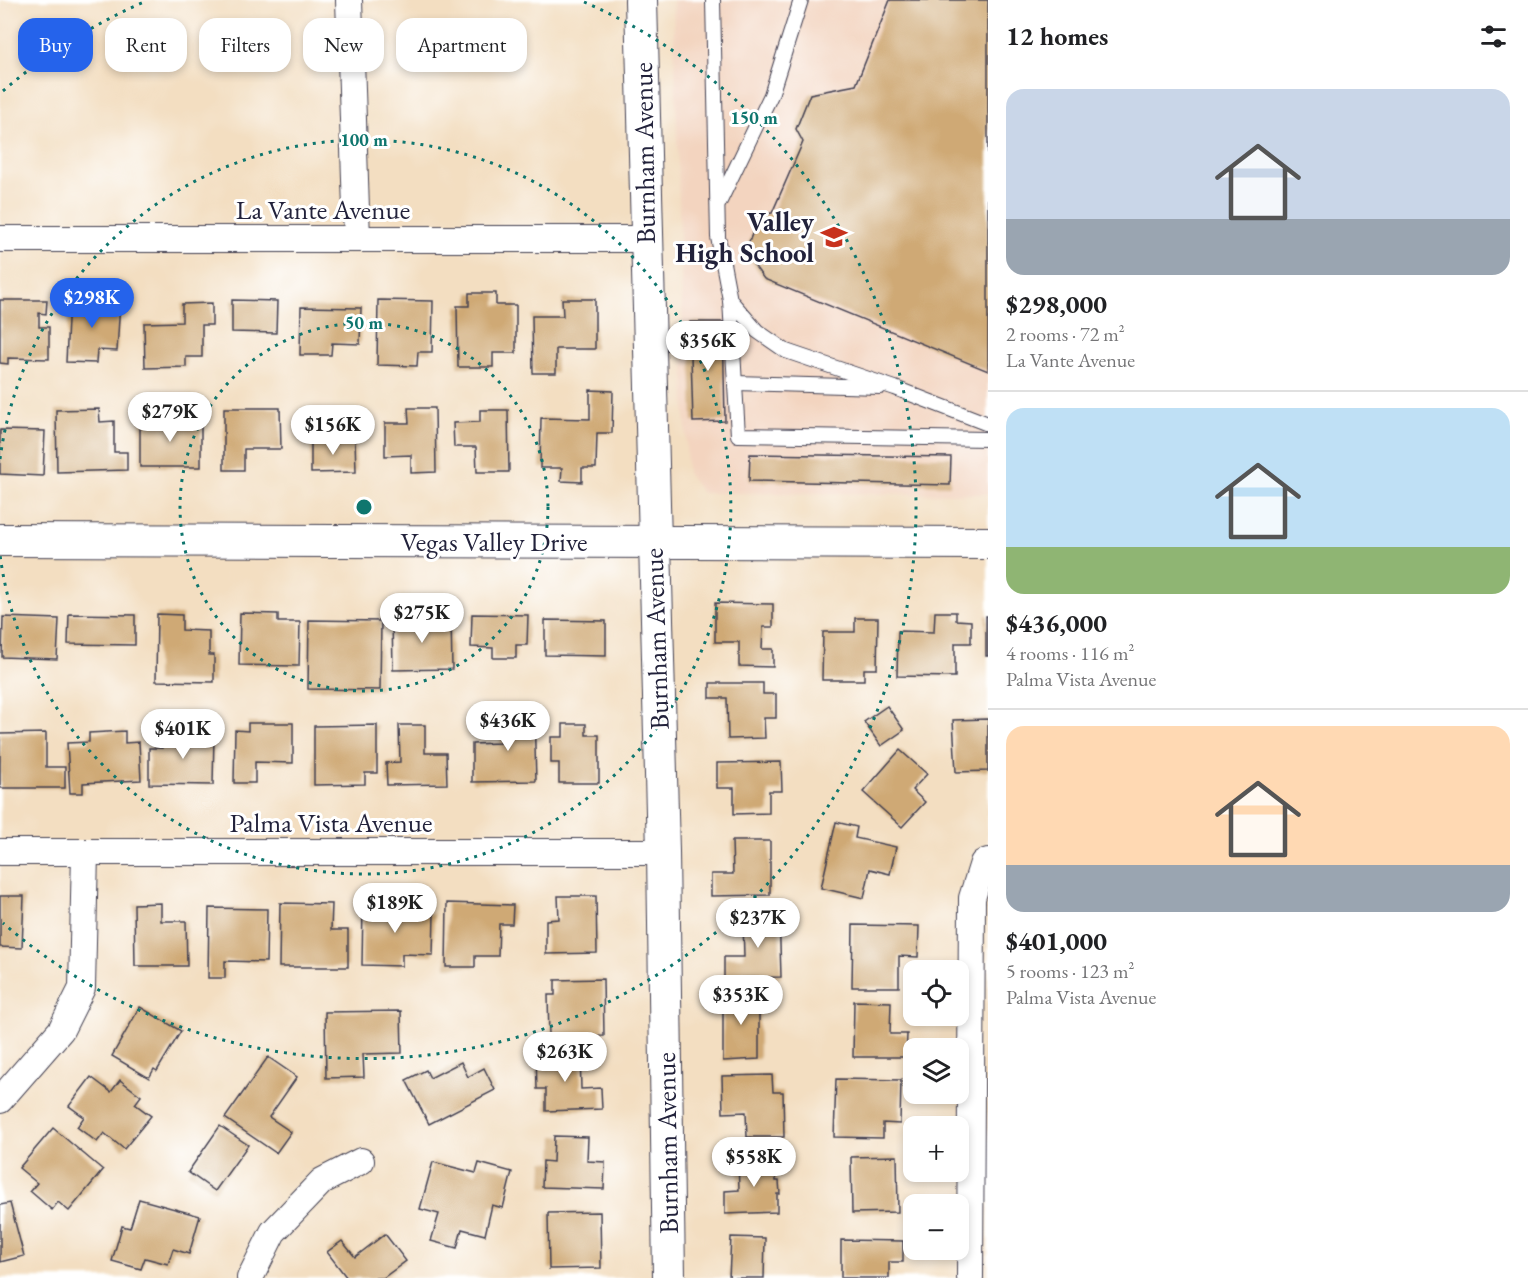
<!DOCTYPE html>
<html lang="en">
<head>
<meta charset="utf-8">
<style>
	body { margin:0; font-family:"EB Garamond",serif; background:#f2f2f2; color:#202124; height:100vh; display:flex; flex-direction:column; font-size:22px; white-space:nowrap }
	* { box-sizing:border-box; margin:0 }
	p { font-size:20px; color:#757577 }
	.icon { flex:none; width:33px; height:33px; fill:none; stroke:currentColor; stroke-width:2; stroke-linecap:round; stroke-linejoin:round }
	.map { position:relative; flex:1; overflow:hidden }
	.sheet { display:flex; flex-direction:column; background:#fff; width:540px }
	.sheet>* { flex:none }
	.guide { position:absolute; left:18px; top:18px; width:570px; height:54px; display:flex; gap:12px }
	.controls { position:absolute; left:903px; top:960px; display:grid; gap:12px }
	.controls a { display:grid; place-items:center; width:66px; height:66px; border-radius:12px; background:#fff; box-shadow:0 3px 9px #0003; font-size:30px }
	.price { position:absolute; translate:-50% -51px; padding:0 14px; border-radius:21px; background:#fff; color:#222; font-size:20px; line-height:39px; filter:drop-shadow(0 2px 3px #0008) }
	.price::after { content:''; position:absolute; left:50%; top:36px; width:18px; height:14px; margin-left:-9px; background:inherit; clip-path:polygon(0 0,100% 0,50% 100%) }
	.price.selected { background:#2563eb; color:#fff }
	ul { padding:0; list-style:none }
	li { display:grid; align-content:center; gap:12px; height:318px; padding:0 18px }
	li+li { border-top:2px solid #e0e0e0 }
	li span { display:grid; place-items:center; height:186px; border-radius:18px; color:#555 }
	li>.icon { margin-inline-start:auto }
	span .icon { width:108px; height:108px; fill:#fffc; stroke-width:1 }
	li b { font-size:26px }
	h2 { display:flex; justify-content:space-between; align-items:center; height:72px; padding:0 18px; font-size:26px }
	.pill { padding:0 21px; border-radius:18px; background:#fff; box-shadow:0 3px 9px #0003; font-size:21px; line-height:54px }
	.pill.selected { background:#2563eb; color:#fff }
	main { display:flex; flex:1; min-height:0 }
	.map>svg:first-child { display:block }
	.built { fill:#f3d4bf }
	.building { fill:#cfa974 }
	.lines { fill:none; stroke-linecap:round; stroke-linejoin:round }
	.service-casing { stroke:#413e4f; stroke-width:16 }
	.minor-casing { stroke:#413e4f; stroke-width:28 }
	.tertiary-casing { stroke:#413e4f; stroke-width:34 }
	.service { stroke:#fff; stroke-width:14 }
	.minor { stroke:#fff; stroke-width:26 }
	.tertiary { stroke:#fff; stroke-width:32 }
	.ring { fill:none; stroke:#0f766e; stroke-width:3; stroke-dasharray:3 6 }
	.labels { text-anchor:middle; dominant-baseline:central; stroke-width:6; stroke-linejoin:round; paint-order:stroke }
	.street-label { font-size:27px; fill:#22223b; stroke:#fff }
	.poi-label { font-size:27px; font-weight:bold; fill:#22223b; stroke:#fff; text-anchor:end }
	.centre { fill:#0f766e; stroke:#fff; stroke-width:3 }
	.ring-label { font-size:18px; text-anchor:middle; font-weight:bold; fill:#0f766e; stroke:#fff; stroke-width:6; stroke-linejoin:round; paint-order:stroke }
</style>
</head>
<body>
<main>
<div class="map">
<svg width="988" height="1278" viewBox="0 0 988 1278">
	<rect width="100%" height="100%" fill="#fff"/>
	<filter id="ink" filterUnits="userSpaceOnUse"><feTurbulence type="fractalNoise" baseFrequency=".0167" numOctaves="2"/><feDisplacementMap in="SourceGraphic" scale="12" xChannelSelector="R" yChannelSelector="G"/><feConvolveMatrix kernelMatrix="1 2 1 2 8 2 1 2 1" color-interpolation-filters="sRGB"/></filter>
	<filter id="wash" filterUnits="userSpaceOnUse"><feTurbulence type="fractalNoise" baseFrequency=".008" numOctaves="4" result="noise"/><feDisplacementMap in="SourceGraphic" scale="24" xChannelSelector="R" yChannelSelector="G"/><feGaussianBlur stdDeviation="1.35" result="paint"/><feColorMatrix in="noise" values="0 0 0 0 0 0 0 0 0 0 0 0 0 0 0 0 0 1.4 0 .05"/><feComposite in="paint" operator="in"/></filter>
	<g filter="url(#wash)">
		<rect width="100%" height="100%" fill="#f3dec1"/>
		<polygon class="built" points="673,0 988,0 988,494 702,493 687,473"/>
		<g id="blocks">
			<g class="building">
				<polygon points="890,0 988,0 988,371 764,279 745,253 759,215 772,213 803,142 796,129 810,94 856,85"/>
				<polygon points="469,293 496,293 496,305 516,305 516,353 493,353 493,367 458,367 457,306 469,306"/>
				<polygon points="69,299 120,301 117,351 97,350 96,363 66,362"/>
				<polygon points="562,299 595,299 595,349 556,349 556,373 533,373 532,316 563,316"/>
				<polygon points="0,300 47,300 46,314 39,313 39,327 49,327 49,359 8,358 8,364 0,363"/>
				<polygon points="232,300 277,301 276,333 232,332"/>
				<polygon points="378,300 433,301 432,352 418,352 417,366 377,365"/>
				<polygon points="212,303 212,325 202,325 202,357 186,357 186,367 145,368 144,323 182,322 182,304"/>
				<polygon points="301,307 361,308 360,344 332,343 331,355 300,355"/>
				<polygon points="690,322 723,322 725,421 693,422"/>
				<polygon points="590,390 613,391 612,433 597,433 596,468 582,468 582,482 561,481 562,468 540,468 541,418 590,419"/>
				<polygon points="224,408 280,408 281,449 244,449 244,470 224,470"/>
				<polygon points="408,408 435,408 436,472 411,473 411,455 385,456 385,423 409,423"/>
				<polygon points="99,409 100,422 114,421 114,452 127,452 127,470 57,472 56,410"/>
				<polygon points="480,410 508,410 509,472 477,472 476,447 454,447 453,423 480,422"/>
				<rect x="140" y="419" width="61" height="48"/>
				<polygon points="0,430 45,431 43,476 0,474"/>
				<polygon points="355,439 356,472 311,473 311,440"/>
				<polygon points="750,454 951,457 950,485 749,481"/>
				<polygon points="715,603 773,604 773,627 763,627 762,649 773,649 773,667 739,666 739,642 715,642"/>
				<polygon points="935,612 956,612 956,620 971,621 971,643 955,643 955,677 897,676 898,631 934,632"/>
				<polygon points="240,613 278,614 278,622 300,622 299,666 239,665"/>
				<polygon points="69,614 135,615 135,645 68,644"/>
				<polygon points="157,614 182,615 182,630 209,631 209,655 214,655 214,682 156,681"/>
				<polygon points="472,614 528,615 527,645 516,645 516,658 493,658 493,648 471,647"/>
				<rect x="986" y="616" width="2" height="40"/>
				<polygon points="3,617 59,619 57,659 2,657"/>
				<polygon points="392,618 451,618 452,669 393,670"/>
				<polygon points="855,618 878,618 877,669 864,669 864,680 822,680 823,632 855,632"/>
				<polygon points="309,620 381,621 380,690 308,689"/>
				<polygon points="545,620 606,621 606,656 545,655"/>
				<polygon points="710,683 763,683 763,694 776,694 776,718 764,718 765,738 728,739 727,698 710,698"/>
				<polygon points="887,706 904,730 881,746 864,722"/>
				<polygon points="534,713 536,781 472,782 472,744 500,743 500,714"/>
				<polygon points="988,719 988,771 956,772 953,720"/>
				<polygon points="248,723 293,723 293,763 255,762 255,783 234,783 235,730 248,731"/>
				<polygon points="563,724 586,724 586,735 599,735 599,783 559,783 559,763 551,763 551,737 563,737"/>
				<polygon points="377,725 377,773 365,773 365,784 314,785 314,726"/>
				<polygon points="399,725 425,725 425,753 446,753 447,784 387,785 386,763 400,762"/>
				<polygon points="125,731 125,743 139,742 141,780 83,783 83,793 70,793 67,743 89,742 89,733"/>
				<polygon points="46,733 46,767 65,767 65,788 0,788 0,734"/>
				<polygon points="162,733 214,734 213,785 149,784 149,748 162,748"/>
				<polygon points="900,750 927,774 912,790 925,802 902,827 863,792"/>
				<polygon points="781,762 782,791 769,791 769,813 734,814 734,788 717,788 717,763"/>
				<polygon points="836,822 857,827 855,838 896,847 890,874 870,869 864,898 821,888"/>
				<polygon points="732,841 770,841 770,895 711,896 711,874 733,874"/>
				<polygon points="0,896 24,896 22,948 0,947"/>
				<polygon points="558,896 596,896 597,953 546,954 546,920 559,919"/>
				<polygon points="161,903 161,921 186,921 187,966 135,966 134,904"/>
				<polygon points="280,903 332,904 331,930 348,930 348,967 279,967"/>
				<polygon points="447,903 513,905 512,924 499,924 498,956 475,956 475,967 446,967"/>
				<polygon points="363,904 408,905 408,913 434,914 433,955 402,954 402,966 362,965"/>
				<polygon points="209,908 267,909 266,962 225,961 225,978 208,978"/>
				<polygon points="758,910 779,910 781,977 724,978 724,957 744,957 743,921 758,920"/>
				<polygon points="853,925 919,926 918,957 899,956 899,987 852,987"/>
				<polygon points="603,979 604,1036 549,1037 548,995 555,995 555,980"/>
				<polygon points="759,991 759,1059 723,1061 723,993"/>
				<polygon points="854,1001 891,1002 890,1034 907,1034 906,1057 853,1057"/>
				<polygon points="140,1007 181,1031 157,1071 154,1069 149,1078 112,1056"/>
				<polygon points="401,1011 402,1053 363,1054 364,1077 326,1078 325,1012"/>
				<polygon points="580,1053 581,1089 601,1088 602,1109 546,1111 546,1089 537,1089 536,1054"/>
				<polygon points="268,1057 297,1077 269,1117 291,1132 276,1153 225,1118"/>
				<polygon points="461,1062 468,1077 484,1068 495,1090 429,1124 406,1080 426,1070 430,1078"/>
				<polygon points="772,1075 773,1092 783,1092 784,1137 747,1137 746,1112 723,1113 722,1076"/>
				<polygon points="91,1077 111,1092 120,1080 141,1096 135,1104 151,1116 124,1149 104,1133 97,1142 77,1127 84,1117 69,1106"/>
				<polygon points="836,1079 901,1080 900,1124 883,1123 883,1138 834,1137"/>
				<polygon points="220,1126 248,1145 215,1191 188,1172"/>
				<polygon points="53,1128 103,1170 69,1211 58,1202 52,1210 30,1191 37,1183 19,1168"/>
				<polygon points="554,1136 588,1137 587,1161 605,1162 604,1189 542,1187 543,1161 553,1162"/>
				<polygon points="897,1156 898,1212 852,1213 851,1157"/>
				<polygon points="775,1157 776,1181 779,1181 780,1194 777,1194 777,1212 725,1214 725,1191 739,1190 738,1158"/>
				<polygon points="433,1162 476,1173 479,1163 512,1172 503,1208 492,1205 485,1235 462,1229 457,1248 431,1241 439,1214 420,1209"/>
				<polygon points="139,1199 200,1216 189,1254 173,1249 168,1264 145,1258 141,1269 112,1261 122,1226 130,1228"/>
				<polygon points="10,1203 24,1256 0,1262 0,1205"/>
				<polygon points="600,1212 601,1268 549,1269 548,1213"/>
				<polygon points="385,1234 406,1261 383,1278 347,1278 327,1252 342,1241 355,1257"/>
				<polygon points="731,1237 765,1238 764,1278 729,1278"/>
				<polygon points="841,1240 903,1241 903,1262 889,1262 889,1278 841,1278"/>
			</g>
		</g>
	</g>
	<g filter="url(#ink)">
		<use href="#blocks" fill-opacity="0" stroke="#413e4f" stroke-width="1.5"/>
		<g class="lines">
			<g class="service-casing">
				<g id="service">
					<polyline points="713,0 718,237 730,300 757,331 786,351 895,388 988,424"/>
					<polyline points="719,203 771,95 801,0"/>
					<polyline points="730,300 738,435 988,439"/>
					<polyline points="735,383 880,387"/>
				</g>
			</g>
			<g class="minor-casing">
				<g id="minor">
					<polyline points="349,0 357,239"/>
					<polyline points="0,239 647,239"/>
					<polyline points="0,852 663,852"/>
					<polyline points="0,1100 61,1030 82,988 85,852"/>
					<polyline points="250,1278 273,1232 322,1181 361,1161"/>
					<polyline points="970,1278 972,898 983,863 988,861"/>
				</g>
			</g>
			<g class="tertiary-casing">
				<g id="tertiary">
					<polyline points="641,0 663,852 669,1278"/>
					<polyline points="0,540 988,543"/>
				</g>
			</g>
			<use href="#service" class="service"/>
			<use href="#minor" class="minor"/>
			<use href="#tertiary" class="tertiary"/>
		</g>
	</g>
	<g class="ring">
		<circle cx="364" cy="507" r="184"/>
		<path d="M0 459A367 367 0 1 1 0 555"/>
		<path d="M3 91A551 551 0 0 1 144 2M584 2A551 551 0 1 1 3 923"/>
	</g>
	<defs>
		<g id="school-bare" transform="scale(2.07)"><path d="M0-5L7-2L0 1L-7-2ZM-4 1L0 2.5L4 1V4Q0 6-4 4Z" fill="#c8321e" stroke="#fff" stroke-width="2.5" paint-order="stroke"/></g>
	</defs>
	<g fill-rule="evenodd">
		<use href="#school-bare" x="834" y="237"/>
	</g>
	<g class="labels">
		<g class="street-label">
			<text transform="translate(644 153) rotate(-91)">Burnham Avenue</text>
			<text x="323" y="209">La Vante Avenue</text>
			<text x="494" y="541">Vegas Valley Drive</text>
			<text transform="translate(656 639) rotate(-92)">Burnham Avenue</text>
			<text x="331" y="822">Palma Vista Avenue</text>
			<text transform="translate(667 1143) rotate(-91)">Burnham Avenue</text>
		</g>
		<g class="poi-label">
			<text x="814" y="221">Valley<tspan x="814" dy="31">High School</tspan></text>
		</g>
	</g>
	<circle cx="364" cy="507" r="9" class="centre"/>
	<g class="ring-label">
		<text x="754" y="124">150 m</text>
		<text x="364" y="146">100 m</text>
		<text x="364" y="329">50 m</text>
	</g>
</svg>
<div class="controls">
<a><svg class="icon" aria-label="locate" viewBox="0 0 24 24"><circle cx="12" cy="12" r="6"/><path d="M12 2v4M12 18v4M2 12h4M18 12h4"/></svg></a>
<a><svg class="icon" aria-label="layers" viewBox="0 0 24 24"><path d="M12 4l9 5-9 5-9-5zM3 14l9 5 9-5"/></svg></a>
<a>+</a>
<a>−</a>
</div>
<b class="price selected" style="left:92px;top:329px">$298K</b>
<b class="price" style="left:708px;top:372px">$356K</b>
<b class="price" style="left:170px;top:443px">$279K</b>
<b class="price" style="left:333px;top:456px">$156K</b>
<b class="price" style="left:422px;top:644px">$275K</b>
<b class="price" style="left:508px;top:752px">$436K</b>
<b class="price" style="left:183px;top:760px">$401K</b>
<b class="price" style="left:395px;top:934px">$189K</b>
<b class="price" style="left:758px;top:949px">$237K</b>
<b class="price" style="left:741px;top:1026px">$353K</b>
<b class="price" style="left:565px;top:1083px">$263K</b>
<b class="price" style="left:754px;top:1188px">$558K</b>
<div class="guide">
<a class="pill selected">Buy</a>
<a class="pill">Rent</a>
<a class="pill">Filters</a>
<a class="pill">New</a>
<a class="pill">Apartment</a>
</div>
</div>
<section class="sheet">
<h2>12 homes<svg class="icon" aria-label="filters" viewBox="0 0 24 24"><path d="M4 7h16M4 17h16"/><circle cx="9" cy="7" r="2"/><circle cx="15" cy="17" r="2"/></svg></h2>
<ul>
<li><span style="background:linear-gradient(#c9d6e8 70%,#9aa5b1 0)"><svg class="icon" aria-label="home" viewBox="0 0 24 24"><path d="M3 11l9-7 9 7M6 9v11h12V9"/></svg></span><div><b>$298,000</b><p>2 rooms · 72 m²</p><p>La Vante Avenue</p></div></li>
<li><span style="background:linear-gradient(#bfe0f5 75%,#8fb573 0)"><svg class="icon" aria-label="home" viewBox="0 0 24 24"><path d="M3 11l9-7 9 7M6 9v11h12V9"/></svg></span><div><b>$436,000</b><p>4 rooms · 116 m²</p><p>Palma Vista Avenue</p></div></li>
<li><span style="background:linear-gradient(#ffd9b3 75%,#9aa5b1 0)"><svg class="icon" aria-label="home" viewBox="0 0 24 24"><path d="M3 11l9-7 9 7M6 9v11h12V9"/></svg></span><div><b>$401,000</b><p>5 rooms · 123 m²</p><p>Palma Vista Avenue</p></div></li>
</ul>
</section>
</main>
</body>
</html>
